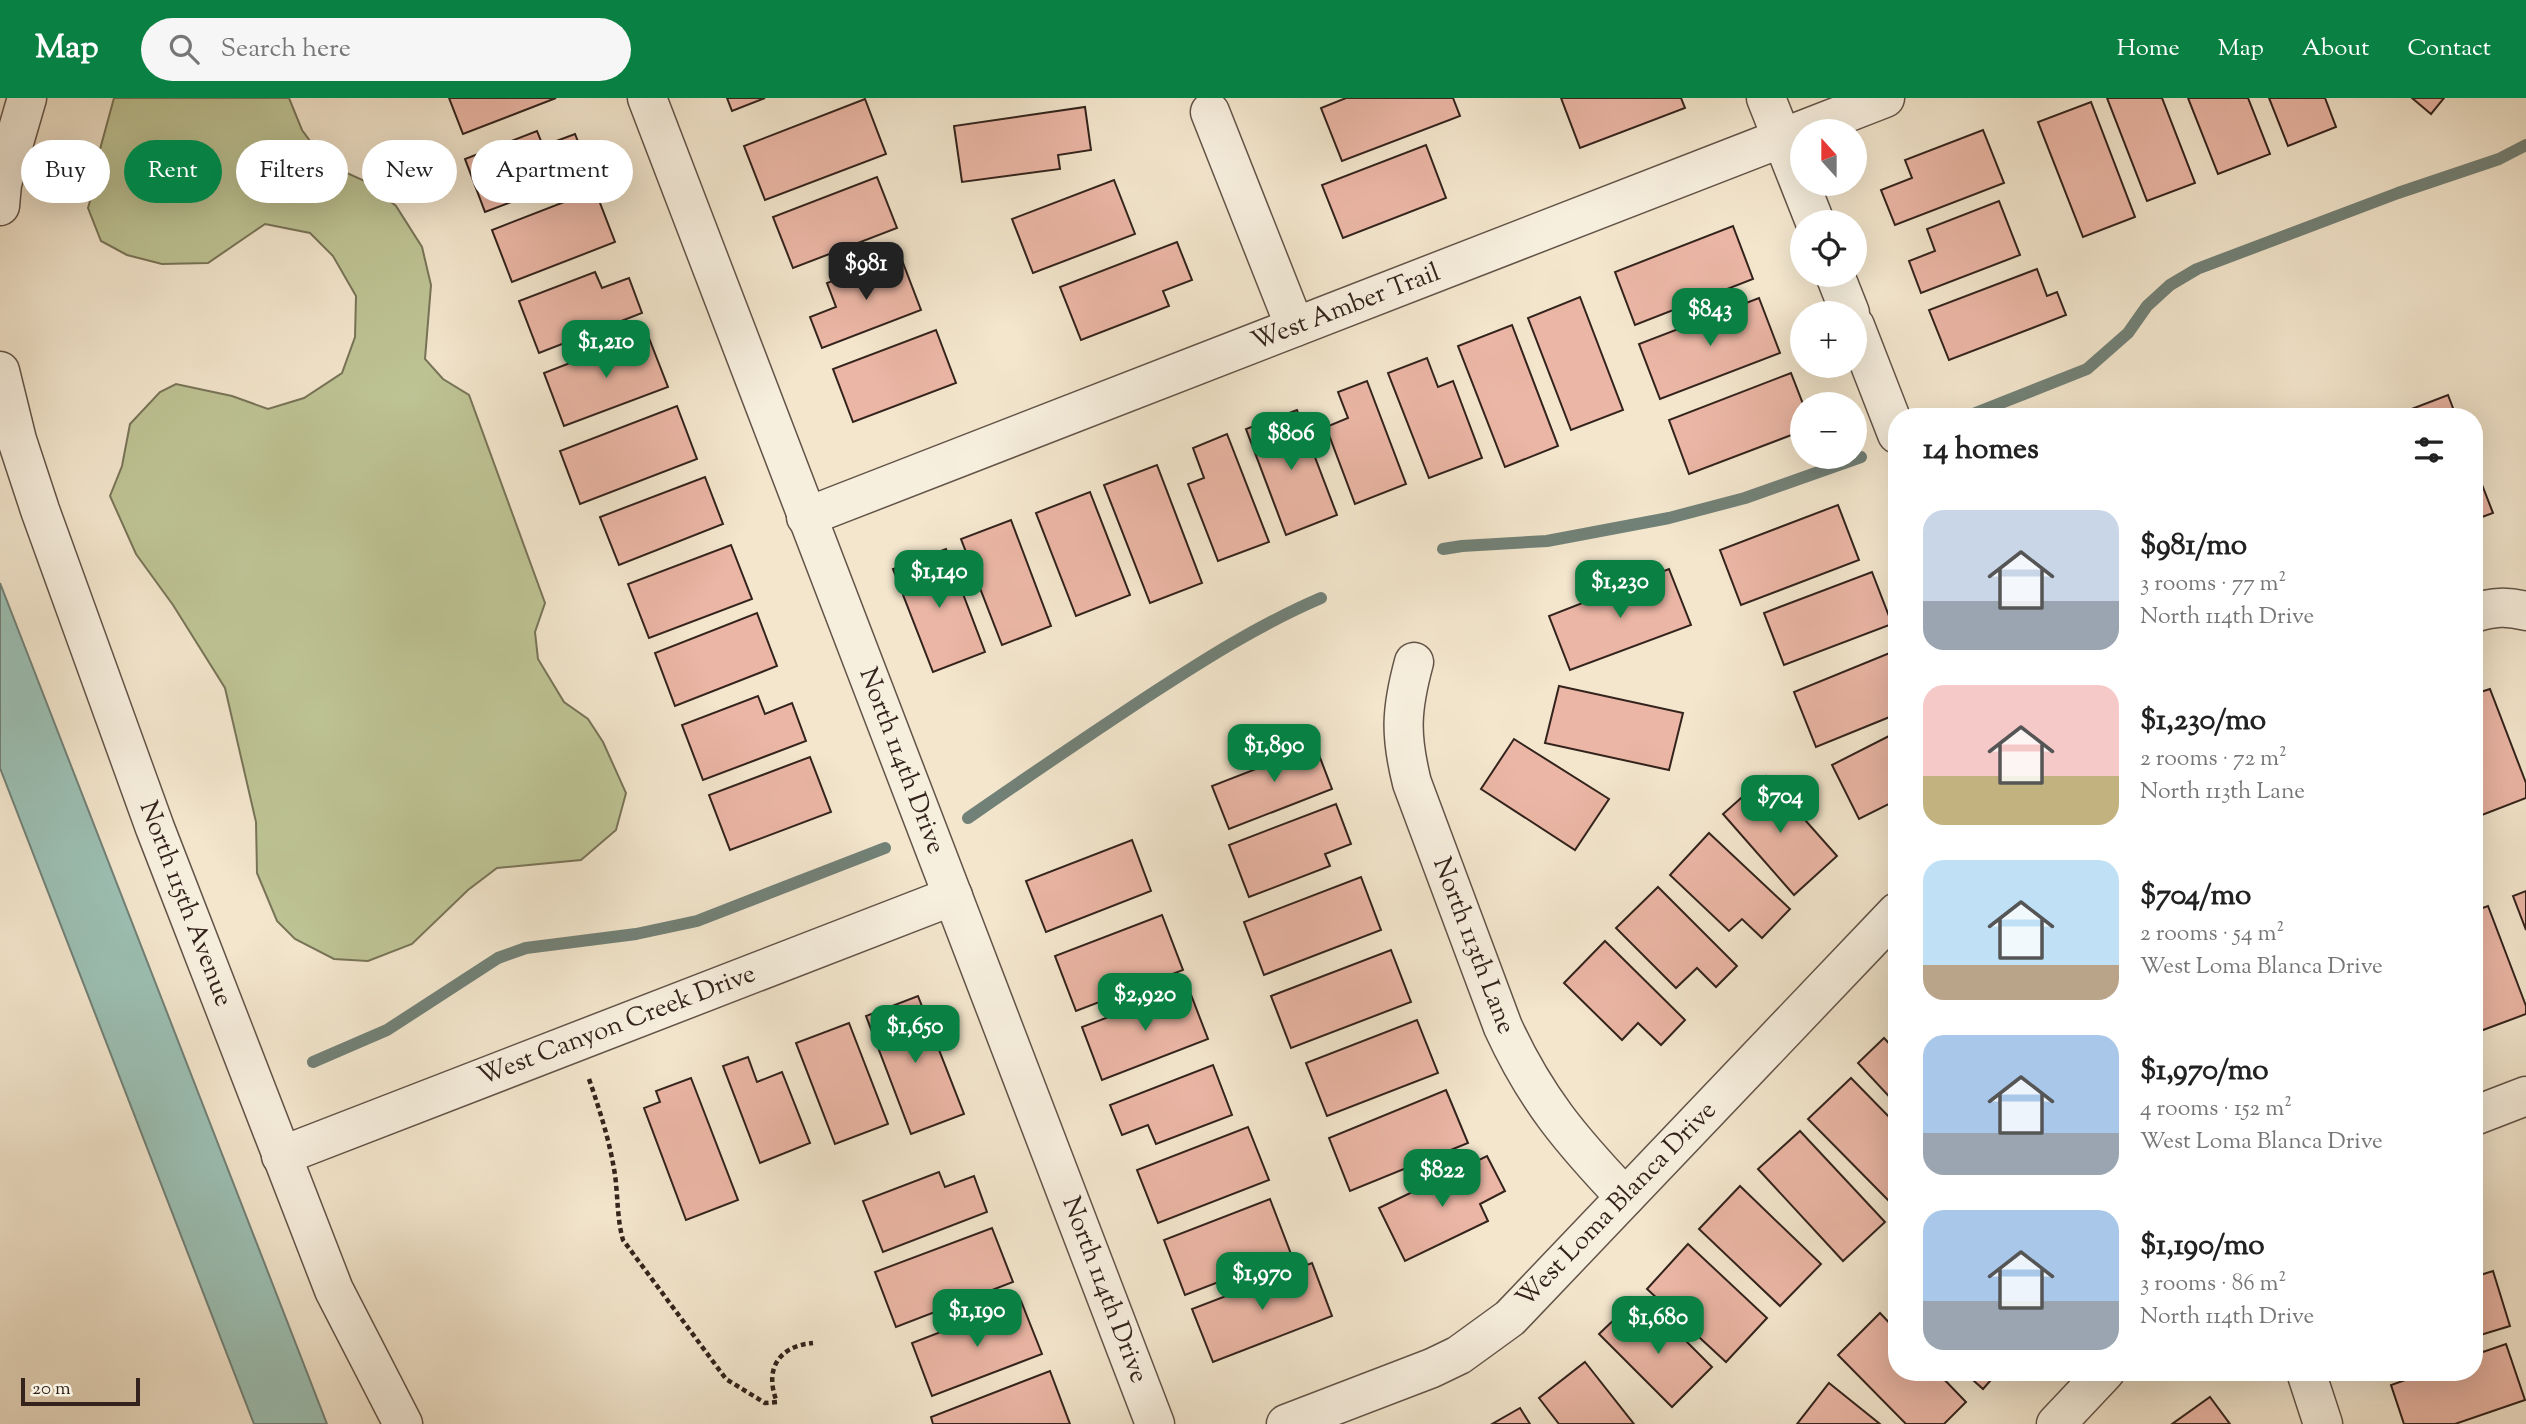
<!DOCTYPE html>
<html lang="en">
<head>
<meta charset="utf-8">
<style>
	body { margin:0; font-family:"Sorts Mill Goudy",serif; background:#f6f6f6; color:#222; height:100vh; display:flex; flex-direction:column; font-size:26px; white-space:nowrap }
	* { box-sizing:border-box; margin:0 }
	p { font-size:23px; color:#767676 }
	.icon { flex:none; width:38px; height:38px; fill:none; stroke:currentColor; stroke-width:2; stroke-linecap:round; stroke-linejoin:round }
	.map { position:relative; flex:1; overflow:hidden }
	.side { position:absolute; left:1888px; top:310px; width:595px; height:973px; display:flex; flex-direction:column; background:#fff; border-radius:28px; box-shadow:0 7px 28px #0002 }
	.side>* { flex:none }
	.hud { position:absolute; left:21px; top:42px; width:665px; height:63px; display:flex; gap:14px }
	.needle { width:46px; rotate:339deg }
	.controls { position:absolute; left:1790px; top:21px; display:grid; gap:14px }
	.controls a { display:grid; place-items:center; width:77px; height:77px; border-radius:50%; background:#fff; box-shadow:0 7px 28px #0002; font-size:35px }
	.scale { position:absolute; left:21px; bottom:18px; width:119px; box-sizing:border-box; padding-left:7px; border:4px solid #33231c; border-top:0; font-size:19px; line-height:24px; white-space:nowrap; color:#33231c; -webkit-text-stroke:5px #f7efde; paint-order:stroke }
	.price { position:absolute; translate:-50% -60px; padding:0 16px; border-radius:14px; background:#0b8043; color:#fff; font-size:23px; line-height:46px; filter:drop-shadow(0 2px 4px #0008) }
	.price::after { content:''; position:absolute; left:50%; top:42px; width:21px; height:16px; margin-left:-10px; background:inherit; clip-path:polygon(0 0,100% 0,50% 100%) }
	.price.active { background:#222; color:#fff }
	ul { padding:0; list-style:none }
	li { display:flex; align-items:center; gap:21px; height:175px; padding:0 35px }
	li span { display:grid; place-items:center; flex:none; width:196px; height:140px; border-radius:21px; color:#555 }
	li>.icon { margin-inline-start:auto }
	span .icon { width:84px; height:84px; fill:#fffc; stroke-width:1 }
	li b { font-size:30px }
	h2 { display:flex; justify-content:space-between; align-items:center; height:84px; padding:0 35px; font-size:30px }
	.chip { padding:0 24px; border-radius:32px; background:#fff; box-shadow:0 7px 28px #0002; font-size:24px; line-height:63px }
	.chip.active { background:#0b8043; color:#fff }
	header { display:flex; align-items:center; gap:42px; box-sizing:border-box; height:98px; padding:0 35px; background:#0b8043; color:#fff }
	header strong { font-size:33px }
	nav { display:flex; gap:38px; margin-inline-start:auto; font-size:24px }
	.search { width:490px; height:63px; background:#f6f6f6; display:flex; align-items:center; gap:18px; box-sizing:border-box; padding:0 24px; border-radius:38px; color:#767676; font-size:26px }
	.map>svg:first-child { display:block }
	.green { fill:#bec495; stroke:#787458; stroke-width:2 }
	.water { fill:#9cc0b4; stroke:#728177; stroke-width:2 }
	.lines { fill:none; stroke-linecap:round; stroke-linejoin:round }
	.stream { stroke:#728177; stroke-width:12 }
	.building { fill:#ebb6a5; stroke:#33231c; stroke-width:2 }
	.street-casing { stroke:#635448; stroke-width:41 }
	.path { stroke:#33231c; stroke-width:4.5; stroke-dasharray:5 3.5; stroke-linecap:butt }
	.street { stroke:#f7efde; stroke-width:38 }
	.labels { text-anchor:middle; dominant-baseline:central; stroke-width:6; stroke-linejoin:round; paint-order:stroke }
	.street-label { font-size:26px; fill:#33231c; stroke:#f7efde }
</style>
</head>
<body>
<header>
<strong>Map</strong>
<div class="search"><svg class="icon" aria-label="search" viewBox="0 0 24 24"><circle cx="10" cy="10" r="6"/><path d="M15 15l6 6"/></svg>Search here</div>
<nav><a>Home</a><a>Map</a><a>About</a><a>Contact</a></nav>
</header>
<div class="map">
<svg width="2526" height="1326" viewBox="0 0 2526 1326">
	<rect width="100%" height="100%" fill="#f3e6cd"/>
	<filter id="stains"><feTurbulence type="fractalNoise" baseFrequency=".00286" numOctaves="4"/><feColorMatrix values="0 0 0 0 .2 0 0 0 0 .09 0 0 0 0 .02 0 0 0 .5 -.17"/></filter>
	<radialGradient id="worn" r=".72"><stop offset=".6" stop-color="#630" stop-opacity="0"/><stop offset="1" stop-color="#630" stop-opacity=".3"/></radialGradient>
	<polygon class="green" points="114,0 289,0 302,32 327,66 367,84 396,108 422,149 431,187 425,261 443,281 469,297 545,505 535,534 538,561 564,604 588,621 603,644 626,695 616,732 581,762 497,770 468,792 412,846 368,863 334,861 295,841 277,823 257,775 256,724 225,590 173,507 136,456 110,398 122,368 130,326 160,294 176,286 232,298 268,311 304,300 342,275 355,239 356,198 333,158 310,135 265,126 208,165 162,166 127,157 101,143 88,110 94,89 99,55"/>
	<polygon class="water" points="0,485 327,1326 254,1326 0,670"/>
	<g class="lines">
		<g class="stream">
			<polyline points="1968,318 2087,271 2128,235 2147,208 2170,187 2197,171 2398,95 2499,61 2526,47"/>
			<polyline points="1443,451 1462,448 1547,443 1669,420 1745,400 1861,359"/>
			<path d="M968 720C1027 679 1086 639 1145 600 1202 563 1258 527 1321 500"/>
			<polyline points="313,964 387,932 498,860 526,850 636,836 697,823 885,750"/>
		</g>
	</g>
	<g class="building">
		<polygon points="449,0 556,0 463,36"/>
		<polygon points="727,0 765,0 732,13"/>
		<polygon points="1346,0 1453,0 1460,18 1342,63 1321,10"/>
		<polygon points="1561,0 1681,0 1685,10 1580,50"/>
		<polygon points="2107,0 2162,0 2195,85 2147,103"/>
		<polygon points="2188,0 2248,0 2270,56 2218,76"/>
		<polygon points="2269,0 2325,0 2336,29 2288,48"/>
		<polygon points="2412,0 2444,0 2431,16"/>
		<polygon points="865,1 886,56 765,102 744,48"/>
		<polygon points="2091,4 2135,119 2083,139 2038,24"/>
		<polygon points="1085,9 1091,52 1058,57 1060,71 962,84 954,28"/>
		<polygon points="1983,32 2004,85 1895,127 1881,92 1912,80 1905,62"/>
		<polygon points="537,33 543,48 575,36 590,74 485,114 465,61"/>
		<polygon points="1426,47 1446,100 1343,140 1322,87"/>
		<polygon points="877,79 897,130 793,170 773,119"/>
		<polygon points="1114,82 1135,136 1033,175 1012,121"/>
		<polygon points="595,92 615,144 512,184 492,132"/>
		<polygon points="1999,103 2020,157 1921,195 1909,163 1935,153 1927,131"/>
		<polygon points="1733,128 1753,181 1635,227 1615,174"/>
		<polygon points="1177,144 1192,182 1163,193 1169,208 1081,242 1060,189"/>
		<polygon points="900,157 921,212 822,250 810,219 836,209 827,185"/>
		<polygon points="2037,171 2047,198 2057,194 2066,217 1949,262 1929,212"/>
		<polygon points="595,174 602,190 629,180 642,215 539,255 519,203"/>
		<polygon points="1580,199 1623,312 1571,332 1528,220"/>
		<polygon points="1759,200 1780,255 1660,301 1639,246"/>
		<polygon points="1512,227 1558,348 1505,369 1458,248"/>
		<polygon points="936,232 956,285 853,324 833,271"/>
		<polygon points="647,235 668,289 564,328 544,275"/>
		<polygon points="1427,260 1438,289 1453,283 1482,360 1429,380 1388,275"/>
		<polygon points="1791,275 1803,306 1802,333 1689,376 1669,322"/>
		<polygon points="1367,283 1406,386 1355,406 1326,329 1348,320 1338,294"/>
		<polygon points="2448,297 2456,318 2396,318 2396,317"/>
		<polygon points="677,308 697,361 580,406 560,353"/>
		<polygon points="1297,312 1337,417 1286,437 1246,331"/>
		<polygon points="1227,336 1269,444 1218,463 1188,386 1204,380 1193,350"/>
		<polygon points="2474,366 2493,415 2474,422"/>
		<polygon points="1157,367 1202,485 1150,505 1104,387"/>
		<polygon points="705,379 723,426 619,467 600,419"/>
		<polygon points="1090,394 1130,497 1076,518 1036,415"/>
		<polygon points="1838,407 1859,462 1741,507 1720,452"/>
		<polygon points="1011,422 1051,528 1002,547 961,441"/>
		<polygon points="731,447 752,501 649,540 628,486"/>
		<polygon points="946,451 985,554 933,574 893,471"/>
		<polygon points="1669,471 1691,527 1570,572 1549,518"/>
		<polygon points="1872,474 1892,526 1784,567 1764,515"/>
		<polygon points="757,515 777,568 675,608 655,555"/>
		<polygon points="1897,552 1897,616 1816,649 1794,594"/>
		<polygon points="1559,588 1683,615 1669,672 1545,645"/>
		<polygon points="2490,591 2526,685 2526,700 2482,717 2474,698 2474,596"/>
		<polygon points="758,598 765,616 792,605 806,643 703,682 682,627"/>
		<polygon points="1897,634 1897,702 1859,721 1832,667"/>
		<polygon points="1311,636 1332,691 1229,731 1212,688 1274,664 1270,652"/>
		<polygon points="1514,641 1609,701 1575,752 1481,691"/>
		<polygon points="810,659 831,714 730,752 709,697"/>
		<polygon points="1766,678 1837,758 1794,797 1723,716"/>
		<polygon points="1336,706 1351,746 1325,756 1330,768 1249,799 1229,747"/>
		<polygon points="1709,735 1790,811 1762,840 1742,821 1729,833 1670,777"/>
		<polygon points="1132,742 1151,793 1046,834 1026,783"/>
		<polygon points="1361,779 1381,832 1264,877 1244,824"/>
		<polygon points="1658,789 1737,868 1716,889 1697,870 1676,890 1616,830"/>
		<polygon points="2526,793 2526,832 2513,798"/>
		<polygon points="2488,808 2526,908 2526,916 2475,935 2474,813"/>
		<polygon points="1162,817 1183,872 1076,913 1055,858"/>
		<polygon points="1605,843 1685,922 1661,947 1638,925 1622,942 1564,885"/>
		<polygon points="1391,852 1411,904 1291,950 1271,898"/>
		<polygon points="1188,889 1208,941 1102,982 1082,929"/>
		<polygon points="918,898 964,1016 911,1036 866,918"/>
		<polygon points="1417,922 1438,975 1327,1018 1306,965"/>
		<polygon points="849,925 888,1026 835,1046 796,945"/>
		<polygon points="1884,940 1897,954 1897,1007 1858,965"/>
		<polygon points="748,959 757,984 782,974 810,1045 760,1065 723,968"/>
		<polygon points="1213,967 1232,1017 1156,1046 1148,1027 1122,1037 1110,1007"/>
		<polygon points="691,980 738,1102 686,1122 644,1010 660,1004 656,993"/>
		<polygon points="1851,980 1897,1027 1897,1097 1890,1104 1808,1021"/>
		<polygon points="1446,992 1468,1045 1350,1093 1329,1040"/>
		<polygon points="1248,1029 1269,1082 1158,1125 1137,1072"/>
		<polygon points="1800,1033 1885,1124 1843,1163 1758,1071"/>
		<polygon points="1487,1058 1505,1093 1480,1106 1488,1123 1405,1163 1379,1110"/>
		<polygon points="939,1074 945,1089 974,1078 987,1114 883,1154 863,1103"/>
		<polygon points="1740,1088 1821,1166 1780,1208 1699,1131"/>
		<polygon points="1270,1101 1291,1156 1185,1197 1164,1142"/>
		<polygon points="992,1130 1013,1184 896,1229 875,1174"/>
		<polygon points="1688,1146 1767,1220 1726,1264 1647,1191"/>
		<polygon points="1312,1165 1332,1218 1213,1264 1192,1211"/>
		<polygon points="2493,1173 2510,1228 2474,1239 2474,1179"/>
		<polygon points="1021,1203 1042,1256 932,1298 912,1245"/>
		<polygon points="1658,1215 1712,1269 1672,1309 1599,1236 1620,1216 1639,1235"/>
		<polygon points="1880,1215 1897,1233 1897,1274 1937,1274 1966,1304 1944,1326 1906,1326 1838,1257"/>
		<polygon points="2506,1246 2525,1302 2455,1326 2404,1326 2391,1287 2428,1274 2474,1274 2474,1257"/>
		<polygon points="1585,1264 1634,1326 1559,1326 1539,1300"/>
		<polygon points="1050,1273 1070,1326 933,1326 931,1319"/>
		<polygon points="1964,1274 1998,1274 1983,1291"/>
		<polygon points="1829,1285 1880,1326 1797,1326"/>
		<polygon points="2210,1299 2230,1326 2172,1326"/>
		<polygon points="1520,1310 1530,1326 1492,1326"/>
	</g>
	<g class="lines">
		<g class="street-casing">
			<g id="street">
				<polyline points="647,0 1155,1326"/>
				<polyline points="1766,0 1815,124"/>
				<polyline points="1210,14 1295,229"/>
				<polyline points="0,108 2,86 27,0"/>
				<polyline points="1835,177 1850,215"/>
				<polyline points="1855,228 1897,336"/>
				<polyline points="0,273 17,342 40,412 155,730 334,1192 403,1326"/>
				<polyline points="806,419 1885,0"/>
				<path d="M2474 515C2493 509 2507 508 2526 513"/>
				<path d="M1414 564C1401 612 1400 637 1412 685L1503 929C1536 1001 1571 1042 1625 1099"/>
				<polyline points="2474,1018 2526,998"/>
				<polyline points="281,1058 953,798"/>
				<polyline points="2306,1274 2323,1326"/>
				<polyline points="1286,1326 1432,1270 1459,1257 1510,1220 1897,814"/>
				<polyline points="2056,1326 2105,1274"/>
			</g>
		</g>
		<path class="path" d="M589 981C600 1013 610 1044 615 1077 618 1099 617 1121 623 1142L726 1281 765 1305 777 1304C764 1272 778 1248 813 1245"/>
		<use href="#street" class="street"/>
	</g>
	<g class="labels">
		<g class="street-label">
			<text transform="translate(1346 210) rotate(-21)">West Amber Trail</text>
			<text transform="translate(901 663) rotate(69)">North 114th Drive</text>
			<text transform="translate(185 806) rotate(69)">North 115th Avenue</text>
			<text transform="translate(1473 848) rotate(69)">North 113th Lane</text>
			<text transform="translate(617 928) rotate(-21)">West Canyon Creek Drive</text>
			<text transform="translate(1617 1107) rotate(-46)">West Loma Blanca Drive</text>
			<text transform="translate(1104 1192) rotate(69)">North 114th Drive</text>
		</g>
	</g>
	<rect width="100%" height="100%" filter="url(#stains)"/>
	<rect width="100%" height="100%" fill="url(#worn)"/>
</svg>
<div class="controls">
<a><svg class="needle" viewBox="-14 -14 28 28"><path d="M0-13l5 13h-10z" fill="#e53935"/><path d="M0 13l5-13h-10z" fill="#767676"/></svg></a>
<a><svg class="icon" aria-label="locate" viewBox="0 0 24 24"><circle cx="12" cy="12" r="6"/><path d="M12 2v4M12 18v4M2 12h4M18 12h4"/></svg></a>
<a>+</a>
<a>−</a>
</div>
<div class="scale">20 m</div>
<b class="price active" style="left:866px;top:204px">$981</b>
<b class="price" style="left:1710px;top:250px">$843</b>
<b class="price" style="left:606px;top:282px">$1,210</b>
<b class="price" style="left:1291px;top:374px">$806</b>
<b class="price" style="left:939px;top:512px">$1,140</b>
<b class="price" style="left:1620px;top:522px">$1,230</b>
<b class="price" style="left:1274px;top:686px">$1,890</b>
<b class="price" style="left:1780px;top:737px">$704</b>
<b class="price" style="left:1145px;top:935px">$2,920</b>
<b class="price" style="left:915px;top:967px">$1,650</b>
<b class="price" style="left:1442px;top:1111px">$822</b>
<b class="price" style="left:1262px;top:1214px">$1,970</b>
<b class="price" style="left:977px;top:1251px">$1,190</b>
<b class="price" style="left:1658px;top:1258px">$1,680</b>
<div class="hud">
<a class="chip">Buy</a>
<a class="chip active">Rent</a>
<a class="chip">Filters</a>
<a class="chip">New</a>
<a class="chip">Apartment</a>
</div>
<section class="side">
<h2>14 homes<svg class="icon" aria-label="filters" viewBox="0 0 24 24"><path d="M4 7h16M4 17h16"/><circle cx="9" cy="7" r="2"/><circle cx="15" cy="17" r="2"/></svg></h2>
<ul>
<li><span style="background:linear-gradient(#c9d6e8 65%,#9aa5b1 0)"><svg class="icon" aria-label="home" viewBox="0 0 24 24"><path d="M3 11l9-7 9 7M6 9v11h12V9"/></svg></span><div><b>$981/mo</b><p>3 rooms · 77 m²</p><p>North 114th Drive</p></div></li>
<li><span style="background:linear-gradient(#f6c9c9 65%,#c2b280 0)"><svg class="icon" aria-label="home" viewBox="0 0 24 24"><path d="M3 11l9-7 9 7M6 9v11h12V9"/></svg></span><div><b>$1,230/mo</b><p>2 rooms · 72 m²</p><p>North 113th Lane</p></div></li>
<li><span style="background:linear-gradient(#bfe0f5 75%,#b9a48a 0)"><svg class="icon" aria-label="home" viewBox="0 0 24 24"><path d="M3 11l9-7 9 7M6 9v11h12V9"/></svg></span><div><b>$704/mo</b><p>2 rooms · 54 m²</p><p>West Loma Blanca Drive</p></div></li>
<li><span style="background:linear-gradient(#a9c7e8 70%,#9aa5b1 0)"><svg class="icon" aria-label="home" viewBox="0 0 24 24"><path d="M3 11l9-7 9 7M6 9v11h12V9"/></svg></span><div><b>$1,970/mo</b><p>4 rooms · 152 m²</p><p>West Loma Blanca Drive</p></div></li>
<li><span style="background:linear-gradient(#a9c7e8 65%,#9aa5b1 0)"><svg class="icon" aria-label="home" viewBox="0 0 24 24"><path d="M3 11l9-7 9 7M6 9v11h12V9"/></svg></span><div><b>$1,190/mo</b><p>3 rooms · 86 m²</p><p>North 114th Drive</p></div></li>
</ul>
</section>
</div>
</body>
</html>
